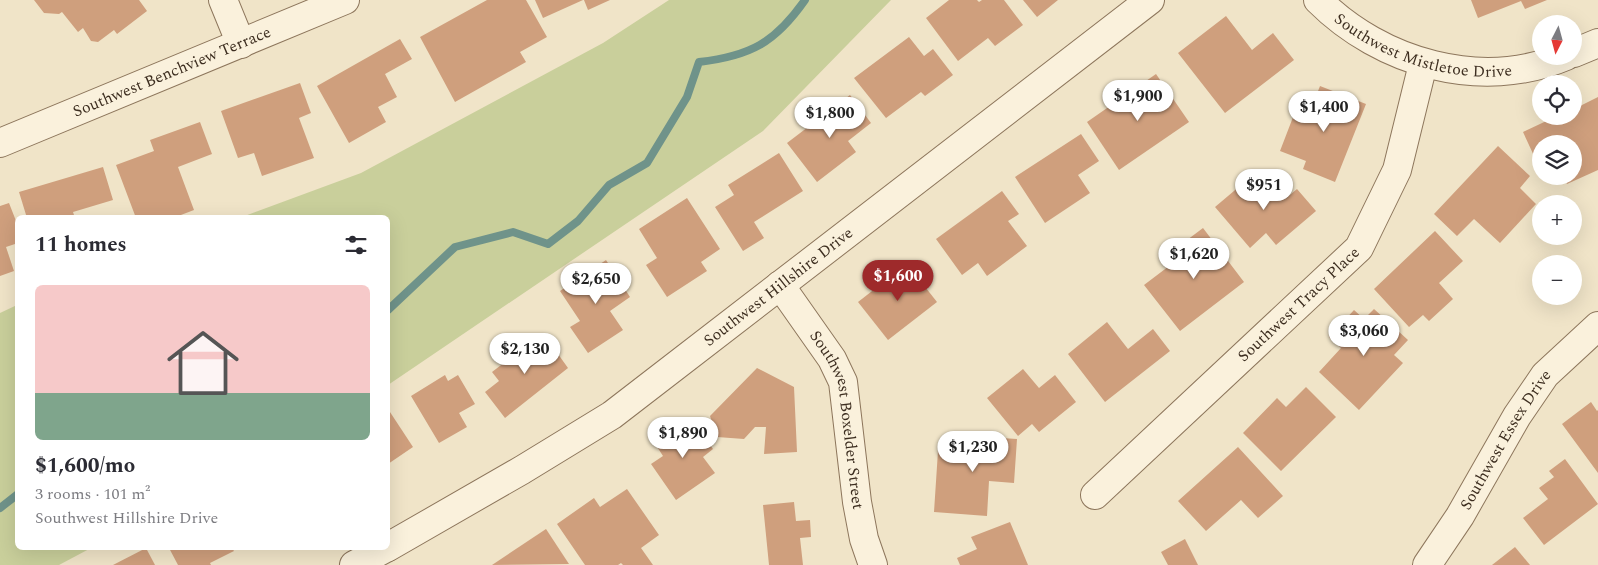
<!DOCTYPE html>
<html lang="en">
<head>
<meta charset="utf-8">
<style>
	body { margin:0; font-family:Spectral,serif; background:#f2f2f3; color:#2b2b33; height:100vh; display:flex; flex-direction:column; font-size:19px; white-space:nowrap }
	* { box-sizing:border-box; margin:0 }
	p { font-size:16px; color:#7c7c81 }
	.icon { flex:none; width:28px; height:28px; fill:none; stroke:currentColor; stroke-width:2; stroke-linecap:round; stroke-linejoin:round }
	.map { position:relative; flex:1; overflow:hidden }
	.panel { position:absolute; left:15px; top:215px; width:375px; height:335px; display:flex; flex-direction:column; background:#fff; border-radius:8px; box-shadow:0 5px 20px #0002 }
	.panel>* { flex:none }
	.needle { width:32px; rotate:186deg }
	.buttons { position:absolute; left:1532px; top:15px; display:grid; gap:10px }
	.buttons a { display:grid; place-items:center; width:50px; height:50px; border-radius:50%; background:#fff; box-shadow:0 5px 20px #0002; font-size:25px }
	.price { position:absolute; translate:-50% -42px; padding:0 11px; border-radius:18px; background:#fff; color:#222; font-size:16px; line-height:32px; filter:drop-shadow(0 1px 2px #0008) }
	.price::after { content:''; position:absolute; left:50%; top:30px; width:15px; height:11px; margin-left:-8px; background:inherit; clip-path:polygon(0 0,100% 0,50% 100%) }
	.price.selected { background:#9e2a2b; color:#fff }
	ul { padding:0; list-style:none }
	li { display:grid; align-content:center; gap:10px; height:265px; padding:0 20px }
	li+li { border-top:1px solid #e1e1e2 }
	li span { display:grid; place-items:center; height:155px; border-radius:8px; color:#555 }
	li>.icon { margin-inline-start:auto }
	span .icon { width:90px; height:90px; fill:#fffc; stroke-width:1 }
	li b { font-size:21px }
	h2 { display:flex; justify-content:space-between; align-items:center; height:60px; padding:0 20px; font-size:21px }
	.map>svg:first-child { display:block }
	.green { fill:#c9cf9b }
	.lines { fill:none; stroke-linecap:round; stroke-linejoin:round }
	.stream { stroke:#6f938a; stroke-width:8 }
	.building { fill:#cf9f7d }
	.minor-casing { stroke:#8d765c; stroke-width:30 }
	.minor { stroke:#faf1dc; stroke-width:28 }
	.labels { text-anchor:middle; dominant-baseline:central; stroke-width:4; stroke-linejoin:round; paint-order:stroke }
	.street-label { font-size:16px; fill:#3d2e20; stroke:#f7eed8 }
</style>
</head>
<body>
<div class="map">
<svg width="1598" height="565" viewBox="0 0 1598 565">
	<rect width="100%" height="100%" fill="#f0e4c8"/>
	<g class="green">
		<polygon points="669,0 891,0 763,131 388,385 388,218 242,217 361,173 603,43"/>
		<polygon points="17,305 18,548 91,548 59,565 0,565 0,313"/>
	</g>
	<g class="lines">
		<g class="stream">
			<path d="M388 310 455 247 513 232 548 244 578 221 609 185 647 163 687 97 699 62C750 56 775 43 805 0"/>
			<polyline points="0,508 18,494"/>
		</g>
	</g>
	<g class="building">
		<polygon points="34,0 139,0 147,11 117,34 114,30 98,42 91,41 83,28 78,32 62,12 59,14 44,13"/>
		<polygon points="487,0 526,0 547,37 520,52 526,62 455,102 420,37"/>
		<polygon points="535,0 583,0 543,18"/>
		<polygon points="584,0 610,0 588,10"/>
		<polygon points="949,0 977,0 979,2 982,0 1004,0 1023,25 995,46 988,38 958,61 926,18"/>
		<polygon points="1023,0 1058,0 1037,17"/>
		<polygon points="1471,0 1547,0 1525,9 1521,1 1478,18"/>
		<polygon points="1226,16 1252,50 1273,33 1294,60 1225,113 1178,53"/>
		<polygon points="909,37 924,56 933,49 953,75 925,96 921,92 886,118 854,78"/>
		<polygon points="400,39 412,59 385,74 397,97 378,107 386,122 349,143 317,86"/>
		<polygon points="1156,74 1189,122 1119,170 1087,122"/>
		<polygon points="300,83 311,113 299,118 314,158 262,176 254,153 238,158 221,111"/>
		<polygon points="1320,86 1366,104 1335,182 1303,169 1306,161 1280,151 1295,112 1308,117"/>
		<polygon points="850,95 871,123 848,141 856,152 817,182 787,143"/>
		<polygon points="1598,97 1598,170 1567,184 1563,176 1574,176 1574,144 1541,144 1541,171 1523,132 1557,116 1574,116 1574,109"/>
		<polygon points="200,122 212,154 178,167 194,210 173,218 136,218 116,165 154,151 150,140"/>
		<polygon points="1081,134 1099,161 1078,175 1090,193 1045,223 1015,177"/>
		<polygon points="1498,146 1530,176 1520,188 1536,204 1500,243 1474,219 1457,236 1434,214"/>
		<polygon points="779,153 803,191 754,222 764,238 743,251 715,207 734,195 728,185"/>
		<polygon points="103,167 113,200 73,212 75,218 27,218 19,192"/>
		<polygon points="1260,169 1285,199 1297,189 1316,211 1276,245 1266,233 1250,248 1215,207"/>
		<polygon points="1002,191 1019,214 1008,221 1027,246 987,276 978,263 962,275 936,239"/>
		<polygon points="687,198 720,249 701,262 707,271 667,297 646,265 657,258 639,229"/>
		<polygon points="9,203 18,226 18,243 6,247 14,271 0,276 0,206"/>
		<polygon points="1203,228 1244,282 1180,331 1144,285 1177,260 1171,252"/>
		<polygon points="1435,231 1463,261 1439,283 1453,299 1429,321 1423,315 1409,327 1374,289"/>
		<polygon points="606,260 630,297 610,311 623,330 588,353 570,327 580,321 560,291"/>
		<polygon points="907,264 937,302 888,340 858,302"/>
		<polygon points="1374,309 1408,340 1394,355 1403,363 1359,410 1319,372 1341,348 1329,337 1354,310 1364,319"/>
		<polygon points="1107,322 1128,349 1153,329 1170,351 1105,402 1068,354"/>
		<polygon points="543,333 568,368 505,418 485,392 499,381 492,372"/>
		<polygon points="757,368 794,387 797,452 764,454 766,427 755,427 744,439 717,437 710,416"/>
		<polygon points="1023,369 1039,388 1055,375 1076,402 1039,432 1032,424 1018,436 987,398"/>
		<polygon points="445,375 448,381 458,375 475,404 459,413 467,427 439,443 411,396"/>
		<polygon points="1306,387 1336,417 1281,471 1243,433 1277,398 1286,407"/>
		<polygon points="1591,402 1597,411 1598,410 1598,473 1562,424"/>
		<polygon points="388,409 413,447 388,464"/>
		<polygon points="690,417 713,449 703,457 715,473 676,500 651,464 663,456 654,442"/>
		<polygon points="954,435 1017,439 1014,483 989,481 987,516 934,512 938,451 953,453"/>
		<polygon points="1238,447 1283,496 1258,518 1241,500 1206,531 1178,501"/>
		<polygon points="1565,459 1598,504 1544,545 1523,518 1548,499 1539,488 1554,477 1549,471"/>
		<polygon points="627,489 659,535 641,548 653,565 623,565 621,563 618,565 585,565 557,524 594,498 600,507"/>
		<polygon points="794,502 796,521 810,520 811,537 800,538 803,565 769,565 763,505"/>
		<polygon points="1010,522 1028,565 960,565 957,558 977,549 971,537"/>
		<polygon points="546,529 569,564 492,565"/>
		<polygon points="1185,539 1198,565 1168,565 1161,552"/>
		<polygon points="1515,547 1530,565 1492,565"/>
		<polygon points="146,548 155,565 113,565"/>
		<polygon points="169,548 232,548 234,551 210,563 211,565 178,565"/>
	</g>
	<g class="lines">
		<g class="minor-casing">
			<g id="minor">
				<polyline points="223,0 241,44"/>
				<path id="s1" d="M1318 0C1381 63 1481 92 1566 56"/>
				<polyline points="1574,53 1598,43"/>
				<path id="s2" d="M0 143 345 0"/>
				<path id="s3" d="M780 285 832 359 843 382 857 502 864 539 873 565"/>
				<path id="s4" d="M1095 495 1359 248 1397 170 1423 64"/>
				<path id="s5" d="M388 547 522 470 612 415 1150 0"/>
				<polyline points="354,565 386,548"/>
				<path id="s6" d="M1427 565 1460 516 1517 416 1545 375 1598 326"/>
			</g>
		</g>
		<use href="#minor" class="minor"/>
	</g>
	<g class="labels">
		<g class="street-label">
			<text stroke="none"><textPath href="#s1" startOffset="119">Southwest Mistletoe Drive</textPath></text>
			<text stroke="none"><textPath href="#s2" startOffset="186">Southwest Benchview Terrace</textPath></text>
			<text stroke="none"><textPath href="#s5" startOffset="470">Southwest Hillshire Drive</textPath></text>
			<text stroke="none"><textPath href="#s4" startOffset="279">Southwest Tracy Place</textPath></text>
			<text stroke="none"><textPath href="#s3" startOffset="151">Southwest Boxelder Street</textPath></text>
			<text stroke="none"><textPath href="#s6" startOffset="148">Southwest Essex Drive</textPath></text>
		</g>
	</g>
</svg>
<div class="buttons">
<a><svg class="needle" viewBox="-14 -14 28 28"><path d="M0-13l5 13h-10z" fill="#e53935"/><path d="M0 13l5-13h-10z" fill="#7c7c81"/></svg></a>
<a><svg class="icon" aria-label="locate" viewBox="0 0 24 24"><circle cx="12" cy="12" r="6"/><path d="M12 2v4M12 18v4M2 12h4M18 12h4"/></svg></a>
<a><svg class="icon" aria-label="layers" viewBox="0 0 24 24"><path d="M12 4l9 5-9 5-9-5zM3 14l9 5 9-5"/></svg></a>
<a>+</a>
<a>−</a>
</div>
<b class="price" style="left:1138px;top:122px">$1,900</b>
<b class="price" style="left:1324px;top:133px">$1,400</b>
<b class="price" style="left:830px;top:139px">$1,800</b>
<b class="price" style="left:1264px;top:211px">$951</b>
<b class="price" style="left:1194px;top:280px">$1,620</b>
<b class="price selected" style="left:898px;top:302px">$1,600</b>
<b class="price" style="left:596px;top:305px">$2,650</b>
<b class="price" style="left:1364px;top:357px">$3,060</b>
<b class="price" style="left:525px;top:375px">$2,130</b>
<b class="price" style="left:683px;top:459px">$1,890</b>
<b class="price" style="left:973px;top:473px">$1,230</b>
<section class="panel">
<h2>11 homes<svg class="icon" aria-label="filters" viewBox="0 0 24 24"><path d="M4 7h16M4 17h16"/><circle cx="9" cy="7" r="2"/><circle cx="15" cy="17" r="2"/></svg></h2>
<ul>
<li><span style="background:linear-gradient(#f6c9c9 70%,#7fa58c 0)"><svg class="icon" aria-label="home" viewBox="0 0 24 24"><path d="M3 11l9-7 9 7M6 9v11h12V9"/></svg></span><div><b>$1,600/mo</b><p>3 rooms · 101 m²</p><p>Southwest Hillshire Drive</p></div></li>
</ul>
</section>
</div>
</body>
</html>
